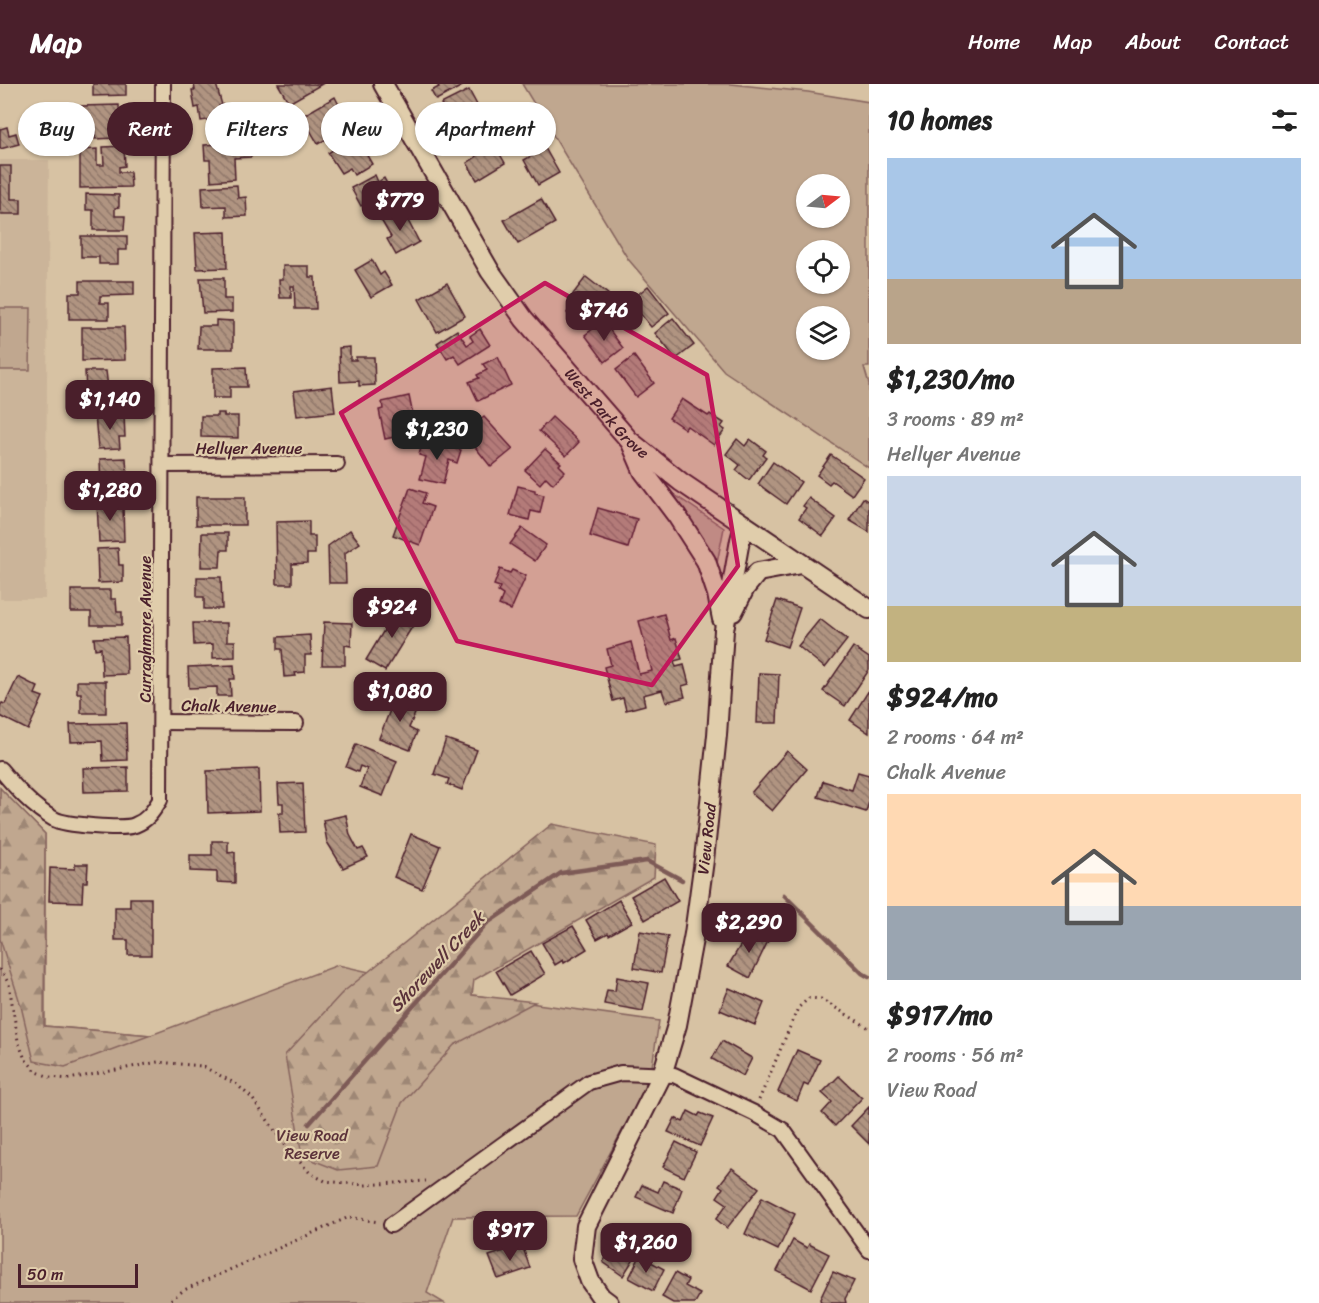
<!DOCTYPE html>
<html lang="en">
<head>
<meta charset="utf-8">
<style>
	body { margin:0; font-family:Sriracha,sans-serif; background:#f6f6f6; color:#222; height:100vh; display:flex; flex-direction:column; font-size:22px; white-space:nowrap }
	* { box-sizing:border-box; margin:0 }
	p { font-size:20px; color:#767676 }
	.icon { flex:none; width:33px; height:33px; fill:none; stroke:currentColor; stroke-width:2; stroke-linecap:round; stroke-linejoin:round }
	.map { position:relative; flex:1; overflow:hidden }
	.sheet { display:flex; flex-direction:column; background:#fff; width:450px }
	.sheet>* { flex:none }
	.banner { position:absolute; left:18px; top:18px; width:570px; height:54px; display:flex; gap:12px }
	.needle { width:39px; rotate:74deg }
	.fabs { position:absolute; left:796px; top:90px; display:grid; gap:12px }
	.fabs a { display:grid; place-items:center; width:54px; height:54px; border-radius:50%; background:#fff; box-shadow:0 2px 4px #0004; font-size:30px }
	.scale { position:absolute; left:18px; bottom:15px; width:120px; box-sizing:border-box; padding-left:6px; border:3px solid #4a1f2b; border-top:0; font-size:16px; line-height:21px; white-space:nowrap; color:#4a1f2b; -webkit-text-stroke:4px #e0cdab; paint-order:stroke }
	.price { position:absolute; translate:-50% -51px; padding:0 14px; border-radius:12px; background:#4a1f2b; color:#fff; font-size:20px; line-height:39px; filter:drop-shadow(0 2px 3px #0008) }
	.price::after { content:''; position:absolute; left:50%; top:36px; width:18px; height:14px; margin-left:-9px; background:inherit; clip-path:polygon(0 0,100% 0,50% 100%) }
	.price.selected { background:#222; color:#fff }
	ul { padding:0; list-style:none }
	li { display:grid; align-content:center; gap:12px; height:318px; padding:0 18px }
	li span { display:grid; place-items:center; height:186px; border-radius:0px; color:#555 }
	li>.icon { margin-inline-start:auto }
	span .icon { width:108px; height:108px; fill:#fffc; stroke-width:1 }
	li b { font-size:26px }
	h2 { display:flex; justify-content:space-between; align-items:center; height:72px; padding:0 18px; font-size:26px }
	.pill { padding:0 21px; border-radius:27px; background:#fff; box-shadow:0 2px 4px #0004; font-size:21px; line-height:54px }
	.pill.selected { background:#4a1f2b; color:#fff }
	header { display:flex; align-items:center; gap:36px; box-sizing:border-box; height:84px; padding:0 30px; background:#4a1f2b; color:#fff }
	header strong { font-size:28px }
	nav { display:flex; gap:33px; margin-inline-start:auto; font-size:21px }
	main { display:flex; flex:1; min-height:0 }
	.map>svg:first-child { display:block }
	.built { fill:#cbb499 }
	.green { fill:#c0a78f; stroke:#85635d; stroke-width:1.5; fill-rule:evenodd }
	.forest { fill:url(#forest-firs); stroke:#85635d; stroke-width:1.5 }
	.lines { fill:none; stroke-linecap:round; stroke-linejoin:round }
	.stream { stroke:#7d5a57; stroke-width:4.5 }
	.building { fill:url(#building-back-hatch); stroke:#4a1f2b; stroke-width:1.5 }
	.street-casing { stroke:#4a1f2b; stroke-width:18 }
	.secondary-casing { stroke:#4a1f2b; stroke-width:22 }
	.path { stroke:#4a1f2b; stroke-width:3; stroke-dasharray:1.5 4.5; stroke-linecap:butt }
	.street { stroke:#e0cdab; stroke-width:14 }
	.secondary { stroke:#e0cdab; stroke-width:18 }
	.marked { fill:#c2185b; fill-opacity:0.2; stroke:#c2185b; stroke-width:4.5; stroke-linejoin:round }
	.labels { text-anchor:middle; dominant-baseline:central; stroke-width:4.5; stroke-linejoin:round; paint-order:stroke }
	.street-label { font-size:16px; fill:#4a1f2b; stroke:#e0cdab }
	.park-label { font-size:16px; fill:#5c333a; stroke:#e0cdab }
	.water-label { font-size:18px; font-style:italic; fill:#5b333a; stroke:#e0cdab }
</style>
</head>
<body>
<header>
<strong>Map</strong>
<nav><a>Home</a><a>Map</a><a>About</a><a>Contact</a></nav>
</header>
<main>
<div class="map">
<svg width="869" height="1219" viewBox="0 0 869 1219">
	<defs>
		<pattern id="forest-firs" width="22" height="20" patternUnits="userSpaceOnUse" patternTransform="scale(1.5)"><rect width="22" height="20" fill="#c0a78f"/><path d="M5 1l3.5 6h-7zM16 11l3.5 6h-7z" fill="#9e8775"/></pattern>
		<pattern id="building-back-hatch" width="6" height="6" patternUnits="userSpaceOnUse" patternTransform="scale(1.5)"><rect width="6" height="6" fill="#b09481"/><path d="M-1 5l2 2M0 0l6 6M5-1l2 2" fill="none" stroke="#91786a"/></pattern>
	</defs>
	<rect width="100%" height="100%" fill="#d7c2a3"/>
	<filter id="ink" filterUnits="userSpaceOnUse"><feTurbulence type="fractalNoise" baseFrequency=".0167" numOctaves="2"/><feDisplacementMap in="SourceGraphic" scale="12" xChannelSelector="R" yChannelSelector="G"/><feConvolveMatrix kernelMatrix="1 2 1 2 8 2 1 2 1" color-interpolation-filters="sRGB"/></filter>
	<g filter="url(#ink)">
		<polygon class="built" points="0,76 49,76 45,515 0,515"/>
		<g class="green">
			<path d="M522 0H731L808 8 869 18V283H864L869 300V384L724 287 628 175ZM807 100H840V134H807ZM807 166H840V200H807ZM807 232H840V266H807Z"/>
			<polygon points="0,224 31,224 30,286 0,286"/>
			<polygon points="663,403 724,444 716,484"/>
			<polygon points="0,704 45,750 45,942 151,951 338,881 472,911 659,937 651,989 638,1017 576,1132 453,1133 427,1209 444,1219 0,1219"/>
		</g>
		<g class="forest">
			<polygon points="0,704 45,750 44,942 151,951 65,983 34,977 21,922 0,855"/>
			<polygon points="552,740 656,761 654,793 474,896 472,911 535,918 454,961 402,1019 378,1082 338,1086 302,1072 285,971 342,909"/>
		</g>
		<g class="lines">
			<g class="stream">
				<polyline points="784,811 862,889 869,893"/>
				<polyline points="309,1040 486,840 561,789 647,777 682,796"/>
			</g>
		</g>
		<g class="building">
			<polygon points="93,0 126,0 126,11 93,12"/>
			<polygon points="194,0 216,0 222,21 219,22 221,34 201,37 199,23 195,24 192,6 195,6"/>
			<polygon points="278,0 322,0 289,19"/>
			<polygon points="437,0 466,0 436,16 431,7 439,3"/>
			<polygon points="469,6 486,38 467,48 458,31 449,35 441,20"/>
			<polygon points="335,13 342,27 337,30 341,38 337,41 340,47 318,60 302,32"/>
			<polygon points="119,21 120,39 117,39 117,54 95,55 95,44 82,45 81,22"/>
			<polygon points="7,43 9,51 16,49 19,60 0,65 0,45"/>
			<polygon points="486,46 505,79 477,96 467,79 476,73 467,57"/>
			<polygon points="358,50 368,66 365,68 372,80 354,91 350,84 341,89 328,69"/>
			<polygon points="251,58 251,73 234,74 235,95 211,97 210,76 205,76 204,61"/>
			<polygon points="124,62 125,82 119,83 119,88 130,88 131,103 80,104 80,66 97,65 97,81 104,81 103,63"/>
			<polygon points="545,64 559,89 538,101 524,76"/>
			<polygon points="0,82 11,82 11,115 21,115 21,130 0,130"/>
			<polygon points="375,91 378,98 384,94 392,109 389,111 395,120 380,128 373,115 361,122 351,104"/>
			<polygon points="237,101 238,114 246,113 247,132 226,133 226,122 203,123 202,103"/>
			<polygon points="86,110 119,111 119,123 115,124 115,132 125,132 124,146 93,146 93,126 86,126"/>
			<polygon points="541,115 555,139 518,160 504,136"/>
			<polygon points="402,125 419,158 396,171 387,155 391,153 381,136"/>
			<polygon points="226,148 227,184 197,185 195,149"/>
			<polygon points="81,152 127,152 127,166 118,166 118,180 99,180 99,173 81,173"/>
			<polygon points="372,176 380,191 384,188 392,201 371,213 355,186"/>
			<polygon points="283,182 309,182 309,193 315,193 316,225 295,225 294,202 291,202 291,214 280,214 279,195 283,195"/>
			<polygon points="586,193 608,210 582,242 567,229 579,214 573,210"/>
			<polygon points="200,194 224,194 224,215 232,215 232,228 203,229"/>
			<polygon points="80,197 134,197 134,211 100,212 100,219 109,219 109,235 69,235 69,209 80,209"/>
			<polygon points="447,199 465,232 437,248 419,215"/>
			<polygon points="648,202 669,229 651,243 630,217"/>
			<polygon points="673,234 694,261 676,275 655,249"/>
			<polygon points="216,236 233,237 233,265 198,265 199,242 216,242"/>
			<polygon points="603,237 623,264 605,278 585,251"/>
			<polygon points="82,243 124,243 125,276 82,277"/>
			<polygon points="480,245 490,261 460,280 454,271 447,275 437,259 457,246 467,261 473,257 470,252"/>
			<polygon points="350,263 350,276 356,276 356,273 374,273 375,301 359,302 359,297 340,298 339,264"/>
			<polygon points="634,272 654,299 636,313 616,286"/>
			<polygon points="498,273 511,301 478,317 469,298 479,294 477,291 487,286 483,280"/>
			<polygon points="246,283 247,303 230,303 230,314 213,314 213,284"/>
			<polygon points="85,287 106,287 110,320 75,321 75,309 86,309"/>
			<polygon points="332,302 335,328 297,332 294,307"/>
			<polygon points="409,312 415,341 406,343 408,350 385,355 379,326 383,325 382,318"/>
			<polygon points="682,315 708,332 710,330 724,339 721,343 725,346 714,361 687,342 685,345 669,334"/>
			<polygon points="217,329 224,329 224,332 238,332 238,354 201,353 201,332 217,332"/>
			<polygon points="95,331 124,331 125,353 119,353 120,364 98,365"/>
			<polygon points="484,333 513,365 491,383 464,349"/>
			<polygon points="552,333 579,358 566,372 539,347"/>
			<polygon points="737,355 745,362 750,355 766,367 763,371 766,373 749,396 736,386 740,381 726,370"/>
			<polygon points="423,356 461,366 457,379 449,376 443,400 420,395 426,373 419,371"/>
			<polygon points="545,365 561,379 559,381 565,387 553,400 546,393 540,400 525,386"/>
			<polygon points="831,371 864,394 852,411 832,397 829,400 817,391"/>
			<polygon points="126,374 128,407 101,408 100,375"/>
			<polygon points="773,378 801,398 786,420 758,400"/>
			<polygon points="518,402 535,406 535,409 544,411 540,429 531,427 529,436 510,431"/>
			<polygon points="410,404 426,409 422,419 433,423 420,461 393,451"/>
			<rect x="196" y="413" width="49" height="28"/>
			<polygon points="809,414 836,434 823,452 799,434 806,424 803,422"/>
			<polygon points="863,414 869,418 869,448 849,436"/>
			<polygon points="117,418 117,423 123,423 124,457 99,458 97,419"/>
			<polygon points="598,424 637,435 628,464 590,452"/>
			<polygon points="309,437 309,452 315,452 315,470 307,470 307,479 292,480 292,500 277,500 276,438"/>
			<polygon points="522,444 546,461 535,477 510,460"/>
			<polygon points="350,446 360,459 345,469 346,499 329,499 328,462"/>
			<polygon points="202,449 228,449 228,466 221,466 220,483 201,483"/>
			<polygon points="118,464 119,481 123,481 123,498 98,499 97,465"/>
			<polygon points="500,485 510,489 512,486 526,492 511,526 499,521 503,511 498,508 500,503 494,501"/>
			<polygon points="197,493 221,493 222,525 204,525 204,513 197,513"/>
			<polygon points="71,506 111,506 111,515 116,515 117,528 122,528 122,541 91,541 91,528 71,528"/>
			<polygon points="777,516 800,524 787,563 764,555"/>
			<polygon points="398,523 417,535 385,587 366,576"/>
			<polygon points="664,530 671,556 676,554 682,575 674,577 676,583 684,581 689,600 682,602 685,613 666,618 662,606 643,611 645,621 626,626 623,614 613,617 604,583 611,581 607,565 631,558 639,590 652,587 639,537"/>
			<polygon points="820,535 847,556 825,584 798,562"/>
			<polygon points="324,538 352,539 351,562 345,561 345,581 322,581"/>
			<polygon points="193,539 227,539 227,557 235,557 235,573 213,574 213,560 194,561"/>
			<polygon points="310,551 311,571 305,571 305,588 295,589 296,592 284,593 282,565 278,565 278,553"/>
			<polygon points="126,553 127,590 102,591 101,564 95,565 94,554"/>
			<polygon points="853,563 869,574 869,586 845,622 823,607"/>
			<polygon points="234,581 235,595 230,595 231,612 217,612 217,603 189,604 188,583"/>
			<polygon points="759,589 779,590 777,639 757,639"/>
			<polygon points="18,593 38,603 35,610 43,613 28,646 0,632 0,622 2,619 5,620"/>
			<polygon points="77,597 106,597 106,629 81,629 81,609 77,609"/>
			<polygon points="869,606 869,649 850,636"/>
			<polygon points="396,611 419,620 409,644 417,648 410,666 379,654"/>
			<polygon points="126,639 127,676 103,677 102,657 71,658 70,640"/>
			<polygon points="446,655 477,666 462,706 447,700 449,695 434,690"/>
			<polygon points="356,660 397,677 383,712 360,703 367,685 360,682 358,688 346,683"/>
			<polygon points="787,667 807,685 772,727 751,709"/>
			<polygon points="128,683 128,707 84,708 83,684"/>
			<polygon points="259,685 260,727 208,729 207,687"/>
			<polygon points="858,688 869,691 869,718 866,728 818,713 823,697 852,706"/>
			<polygon points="303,699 305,748 280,749 279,729 283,729 283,719 279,719 278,700"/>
			<polygon points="346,731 350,751 358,766 363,764 368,773 343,784 327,758 323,736"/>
			<polygon points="411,750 440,762 422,805 394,793"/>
			<polygon points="212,757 228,757 228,769 235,768 235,799 217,798 217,788 190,787 190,771 212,771"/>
			<polygon points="75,780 88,780 87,798 83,798 82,818 49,817 50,784 75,785"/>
			<polygon points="664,793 678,817 645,836 631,812"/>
			<polygon points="130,814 151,814 151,871 128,871 128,856 115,856 115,823 130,823"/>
			<polygon points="619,816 632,838 609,851 608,849 597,855 586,836"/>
			<polygon points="573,842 587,865 564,879 563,876 555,881 542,859"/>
			<polygon points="640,847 668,852 661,889 634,884"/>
			<polygon points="749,847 768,857 750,894 728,882"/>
			<polygon points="531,867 545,890 510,911 496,887"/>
			<polygon points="617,893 649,899 643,927 604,920 607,906 615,907"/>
			<polygon points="729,904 764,919 755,941 720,926"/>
			<polygon points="722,957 752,974 743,992 712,975"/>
			<polygon points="797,966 820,976 808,1002 804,1000 797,1017 778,1008"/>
			<polygon points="839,992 862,1014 835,1042 822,1029 832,1018 822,1009"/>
			<polygon points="869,1023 869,1060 851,1042"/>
			<polygon points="688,1027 698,1032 700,1029 713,1034 700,1062 668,1048 675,1034 683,1038"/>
			<polygon points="676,1058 696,1068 684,1093 663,1083"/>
			<polygon points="732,1084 759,1104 727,1144 716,1135 727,1120 717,1113 723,1104 719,1101"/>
			<polygon points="663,1097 682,1105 673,1129 636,1113 642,1101 658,1108"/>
			<polygon points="762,1113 795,1130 778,1166 745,1150"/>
			<polygon points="625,1153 641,1163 623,1192 603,1178 618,1155 622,1158"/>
			<polygon points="793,1156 807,1164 809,1160 829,1170 811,1205 777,1187"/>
			<polygon points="522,1161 530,1184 498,1195 489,1172"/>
			<polygon points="640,1172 664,1185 653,1207 629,1194"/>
			<polygon points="833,1188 854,1197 845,1215 846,1219 821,1219 820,1215"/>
			<polygon points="675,1189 688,1196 685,1202 700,1210 695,1219 673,1219 662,1213"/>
		</g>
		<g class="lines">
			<g class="street-casing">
				<g id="street">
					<polyline points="162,381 337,380"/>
					<polyline points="161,638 296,639"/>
					<path d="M0 685C16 704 32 723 54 735 64 741 124 746 135 741 148 736 153 727 160 716L163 0"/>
					<polyline points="391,1141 589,998 621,989 674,991 754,1029 783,1046 869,1166"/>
				</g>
			</g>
			<g class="secondary-casing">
				<g id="secondary">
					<path id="s1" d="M383 0 490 187 524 235 629 356 681 398 869 525"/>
					<polyline points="631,359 643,387 677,432 706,477 717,510 722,535"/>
					<polyline points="733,528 745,504 758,488 801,480"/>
					<path id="s2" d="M609 1219 601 1213 590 1197 582 1175 586 1142 662 991 677 941 694 850 704 776 717 651 724 546 740 456 744 441"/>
				</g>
			</g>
			<g class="path">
				<polyline points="0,885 9,900 18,957 25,975 37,988 50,993 69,995 158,978 202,982 236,1000 252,1014 288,1065 310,1089 325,1097 365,1101 426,1097"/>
				<polyline points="759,1016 798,924 809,914 821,915 869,944"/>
				<polyline points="166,1219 184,1206 349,1133 378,1138"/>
			</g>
			<use href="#street" class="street"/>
			<use href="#secondary" class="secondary"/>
		</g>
	</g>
	<path class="marked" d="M545 199 707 291 738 482 652 601 457 557 341 329Z"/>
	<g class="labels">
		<g class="street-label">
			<text stroke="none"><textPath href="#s1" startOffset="400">West Park Grove</textPath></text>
			<text x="249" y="364">Hellyer Avenue</text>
			<text transform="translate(145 545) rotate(-90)">Curraghmore Avenue</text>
			<text transform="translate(229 622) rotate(1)">Chalk Avenue</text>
			<text stroke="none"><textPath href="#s2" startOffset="496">View Road</textPath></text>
		</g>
		<g class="park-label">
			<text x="312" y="1051">View Road<tspan x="312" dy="18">Reserve</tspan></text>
		</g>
		<g class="water-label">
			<text transform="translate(437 878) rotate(-47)">Shorewell Creek</text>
		</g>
	</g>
</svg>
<div class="fabs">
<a><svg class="needle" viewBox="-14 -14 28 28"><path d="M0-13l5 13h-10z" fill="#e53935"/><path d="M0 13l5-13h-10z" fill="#767676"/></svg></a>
<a><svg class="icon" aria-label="locate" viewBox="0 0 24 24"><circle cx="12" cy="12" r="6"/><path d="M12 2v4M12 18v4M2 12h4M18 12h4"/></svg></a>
<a><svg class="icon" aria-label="layers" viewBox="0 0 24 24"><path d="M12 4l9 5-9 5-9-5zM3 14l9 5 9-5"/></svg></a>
</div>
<div class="scale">50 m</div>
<b class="price" style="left:400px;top:148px">$779</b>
<b class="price" style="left:604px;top:258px">$746</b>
<b class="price" style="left:110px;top:347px">$1,140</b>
<b class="price selected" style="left:437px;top:377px">$1,230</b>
<b class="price" style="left:110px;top:438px">$1,280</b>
<b class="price" style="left:392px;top:555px">$924</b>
<b class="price" style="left:400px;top:639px">$1,080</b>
<b class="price" style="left:749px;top:870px">$2,290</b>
<b class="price" style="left:510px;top:1178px">$917</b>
<b class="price" style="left:646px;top:1190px">$1,260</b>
<div class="banner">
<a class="pill">Buy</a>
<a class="pill selected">Rent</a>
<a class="pill">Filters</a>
<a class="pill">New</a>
<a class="pill">Apartment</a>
</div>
</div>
<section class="sheet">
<h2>10 homes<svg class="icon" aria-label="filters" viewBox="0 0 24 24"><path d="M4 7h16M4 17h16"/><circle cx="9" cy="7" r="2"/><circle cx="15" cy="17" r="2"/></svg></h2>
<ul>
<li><span style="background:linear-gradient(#a9c7e8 65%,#b9a48a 0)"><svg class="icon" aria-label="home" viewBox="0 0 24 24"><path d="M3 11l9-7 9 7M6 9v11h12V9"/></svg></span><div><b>$1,230/mo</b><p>3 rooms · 89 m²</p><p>Hellyer Avenue</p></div></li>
<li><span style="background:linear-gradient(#c9d6e8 70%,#c2b280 0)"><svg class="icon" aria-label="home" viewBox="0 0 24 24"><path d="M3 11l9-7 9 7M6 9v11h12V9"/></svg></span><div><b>$924/mo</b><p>2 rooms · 64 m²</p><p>Chalk Avenue</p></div></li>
<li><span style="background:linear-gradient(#ffd9b3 60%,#9aa5b1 0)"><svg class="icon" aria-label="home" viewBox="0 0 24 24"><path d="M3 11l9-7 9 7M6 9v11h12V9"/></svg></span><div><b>$917/mo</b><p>2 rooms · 56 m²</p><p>View Road</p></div></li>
</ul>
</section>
</main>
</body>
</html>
